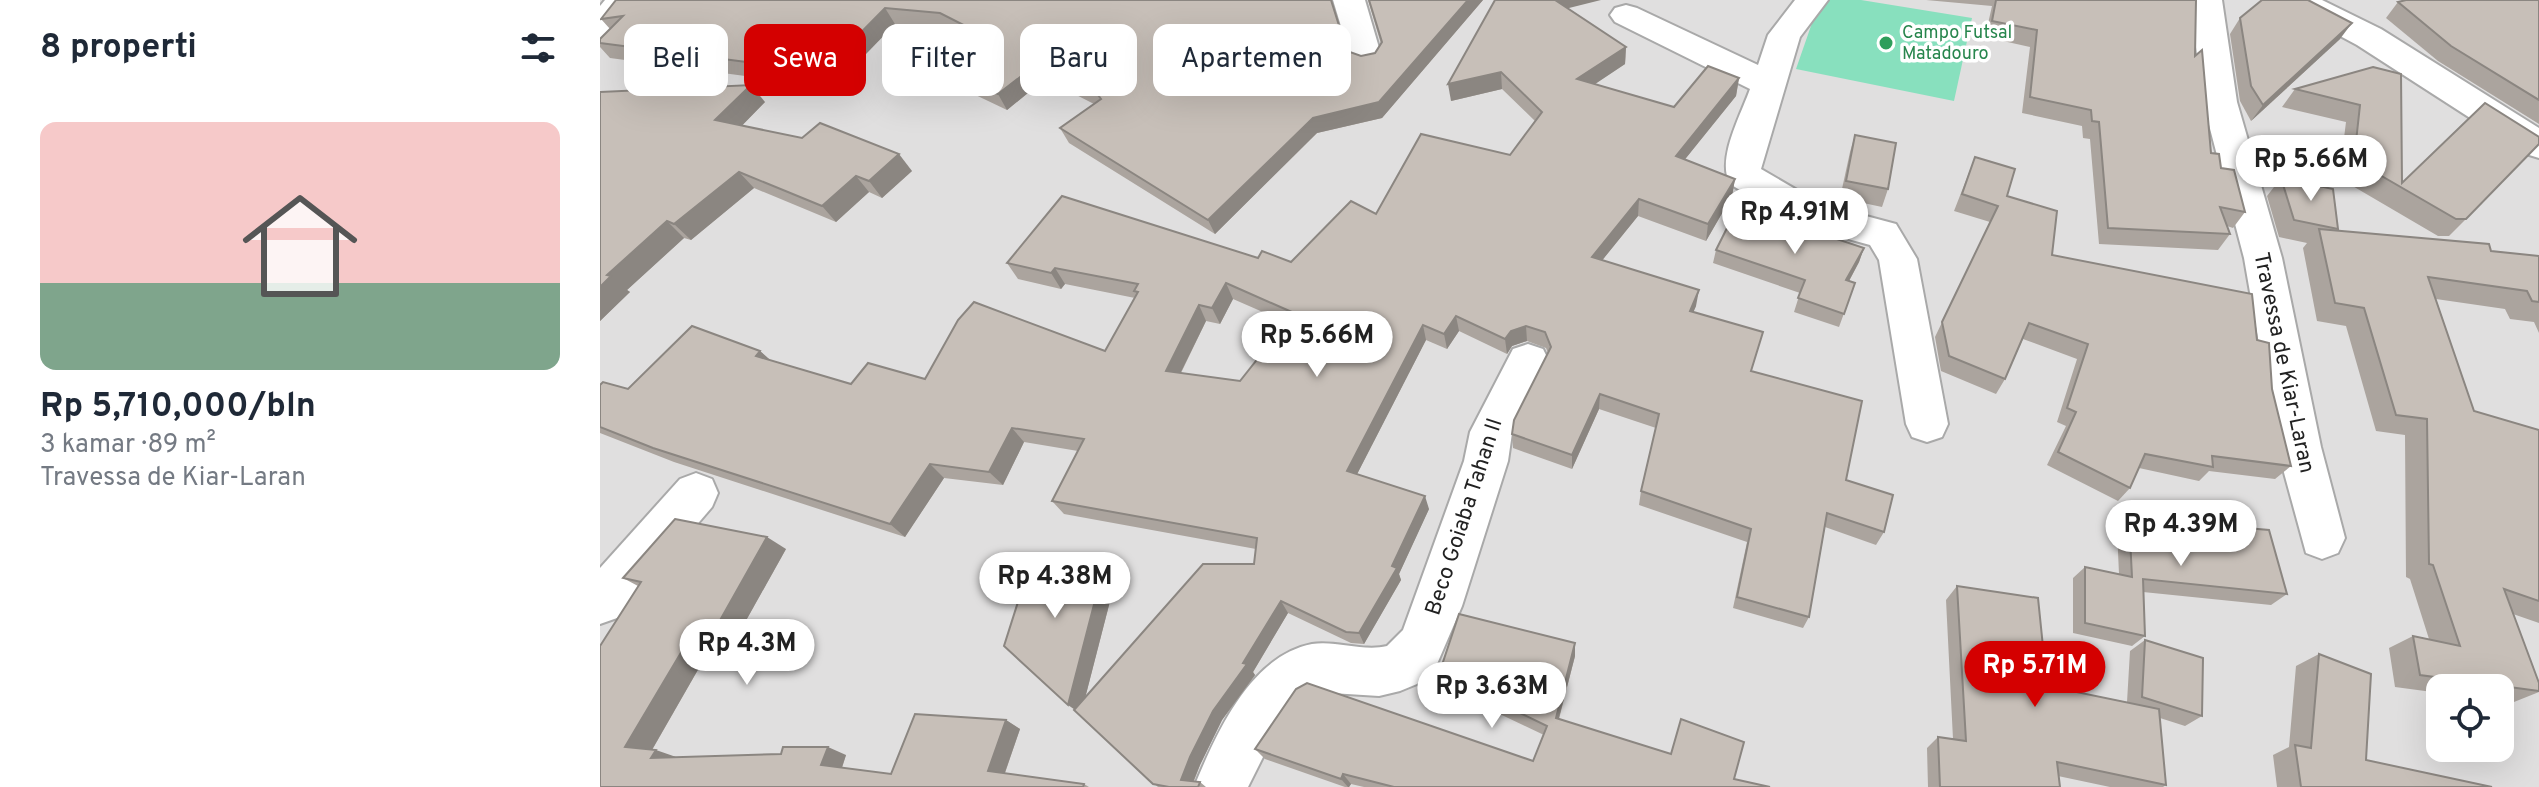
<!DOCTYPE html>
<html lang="id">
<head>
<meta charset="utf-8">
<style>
	body { margin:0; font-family:Overpass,sans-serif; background:#f2f2f3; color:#1f2937; height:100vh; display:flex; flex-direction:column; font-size:30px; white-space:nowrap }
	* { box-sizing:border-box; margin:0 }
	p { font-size:26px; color:#747a83 }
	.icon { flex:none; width:44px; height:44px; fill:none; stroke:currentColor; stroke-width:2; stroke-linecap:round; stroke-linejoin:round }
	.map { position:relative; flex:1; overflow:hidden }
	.sheet { display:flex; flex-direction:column; background:#fff; width:600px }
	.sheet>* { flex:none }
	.hud { position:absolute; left:24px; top:24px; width:760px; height:72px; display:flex; gap:16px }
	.tools { position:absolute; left:1826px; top:674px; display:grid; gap:16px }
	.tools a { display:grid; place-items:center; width:88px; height:88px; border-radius:16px; background:#fff; box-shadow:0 8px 32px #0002; font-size:40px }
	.price { position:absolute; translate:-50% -68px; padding:0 18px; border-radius:28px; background:#fff; color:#222; font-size:26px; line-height:52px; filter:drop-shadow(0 2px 4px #0008) }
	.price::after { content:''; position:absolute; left:50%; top:48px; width:24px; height:18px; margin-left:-12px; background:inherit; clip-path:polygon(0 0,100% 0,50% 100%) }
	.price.active { background:#d40000; color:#fff }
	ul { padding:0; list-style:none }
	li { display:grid; align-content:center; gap:16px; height:424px; padding:0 40px }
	li span { display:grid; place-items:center; height:248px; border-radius:16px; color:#555 }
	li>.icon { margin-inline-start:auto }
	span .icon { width:144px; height:144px; fill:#fffc; stroke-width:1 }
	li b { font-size:34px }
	h2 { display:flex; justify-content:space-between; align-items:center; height:96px; padding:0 40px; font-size:34px }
	.pill { padding:0 28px; border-radius:16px; background:#fff; box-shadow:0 8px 32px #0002; font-size:28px; line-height:72px }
	.pill.active { background:#d40000; color:#fff }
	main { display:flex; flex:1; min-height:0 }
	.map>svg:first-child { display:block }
	.residential { fill:#e0dfdf; fill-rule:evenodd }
	.pitch { fill:#88e0be }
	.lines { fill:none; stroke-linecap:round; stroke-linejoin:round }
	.minor-casing { stroke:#a9a9a9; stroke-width:4 }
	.minor { fill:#fff; fill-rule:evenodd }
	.wall { fill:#aba49e; fill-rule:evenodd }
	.shaded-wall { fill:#8b8681 }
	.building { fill:#c7bfb8; stroke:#8b8681; stroke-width:2; fill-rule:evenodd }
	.leisure-dot { fill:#2e9e5b; stroke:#fff; stroke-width:3 }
	.labels { text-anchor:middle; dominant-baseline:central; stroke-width:7; stroke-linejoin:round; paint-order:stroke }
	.far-leisure-label { font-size:18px; fill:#27864d; stroke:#fff; text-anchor:start }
	.street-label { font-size:22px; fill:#222; stroke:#fff }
</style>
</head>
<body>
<main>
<section class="sheet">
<h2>8 properti<svg class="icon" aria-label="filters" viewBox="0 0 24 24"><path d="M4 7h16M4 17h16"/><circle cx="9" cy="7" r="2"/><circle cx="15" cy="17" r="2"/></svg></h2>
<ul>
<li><span style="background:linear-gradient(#f6c9c9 65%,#7fa58c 0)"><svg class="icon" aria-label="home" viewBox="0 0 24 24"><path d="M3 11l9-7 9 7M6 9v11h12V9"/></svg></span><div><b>Rp 5,710,000/bln</b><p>3 kamar · 89 m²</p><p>Travessa de Kiar-Laran</p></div></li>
</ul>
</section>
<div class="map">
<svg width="1939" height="787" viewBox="0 0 1939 787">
	<rect width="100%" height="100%" fill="#f2efe9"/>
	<path class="residential" d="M0 0H1939V787H0ZM1840 688H1900V748H1840Z"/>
	<polygon class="pitch" points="1220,0 1261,0 1372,18 1354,101 1196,69"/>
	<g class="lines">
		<g class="minor-casing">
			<g id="minor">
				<polygon points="5,0 38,0 11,35 0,39 0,6"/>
				<polygon points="733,0 765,0 782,58 777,66 765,69 753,66"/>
				<path d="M1195 0H1228L1200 37 1161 169 1221 204 1296 224 1317 259 1348 424 1342 437 1327 442 1312 437 1306 424 1279 260 1270 245 1197 225 1130 184C1116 159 1141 115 1150 89L1015 22 1010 15 1015 8 1026 5 1037 8 1158 65 1168 35Z"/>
				<polygon points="1590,0 1622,0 1637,102 1682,258 1721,447 1745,538 1738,553 1722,559 1706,553 1677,447 1644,258 1603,102"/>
				<polygon points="1681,0 1722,0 1781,29 1939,128 1939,158 1926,154 1757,45 1686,7"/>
				<path d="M928 344 943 349 949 361 912 433 908 461 862 606 837 664 817 684 800 691 779 696 715 692 702 698 668 747 648 787H594C616 734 650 656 712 644 736 640 763 652 787 646L803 630 864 461 870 432 913 349Z"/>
				<polygon points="96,473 112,479 118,493 112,507 17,618 0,624 0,568 80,479"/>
			</g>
		</g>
		<use href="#minor" class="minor"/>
	</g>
	<g class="wall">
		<polygon points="16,0 731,0 747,51 761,56 775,53 781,44 768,0 883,0 782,118 717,133 615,234 469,143 460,128 494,104 445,79 407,110 363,89 354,73 387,48 350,28 295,24 229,92 167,79 10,58 0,47 0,39 10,29 1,19"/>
		<polygon points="1326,0 1596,0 1595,56 1611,153 1621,168 1645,212 1633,228 1627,226 1630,234 1618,250 1499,244 1490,139 1483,138 1482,126 1422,113 1430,47 1385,37 1392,6"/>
		<polygon points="1939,0 1939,124 1838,61 1786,18 1798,2"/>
		<path d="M968 8 1026 47 1025 64 995 84 1074 107 1139 78 1136 96 1085 159 1135 179 1132 196 1106 241 1038 216 1002 260 1096 306 1093 312 1163 332 1151 372 1246 480 1284 532 1276 545 1225 527 1209 617 1203 628 1133 608 1147 542 1039 505 1041 491 1056 428 999 409 972 469 913 448 912 434 948 353 946 348 927 341 912 346 907 354 859 331 847 349 826 340 757 474 829 509 799 574 801 580 764 644 751 643 688 613 653 672 655 675 622 720 600 765 594 781 600 782 606 787H558L474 710 505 562 517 574 485 698 654 564 656 549 464 514 452 501 478 451 424 442 403 485 344 478 305 537 74 462 0 433V385L28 389 160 351 170 360 251 384 325 379 505 351 535 298 465 284 461 289 418 279 407 263 658 258 691 262 776 214 910 155 935 121 902 89 851 101ZM633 299 686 322 640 381 581 373 606 321 620 324Z"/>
		<polygon points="1640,18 1740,39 1651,121 1640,101 1630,34"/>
		<polygon points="1773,67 1802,183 1866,219 1849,236 1838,236 1739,178 1746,122 1682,107 1695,89"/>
		<polygon points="0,92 165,102 142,125 312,171 282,198 269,192 236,222 154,188 91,240 84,238 27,290 30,292 0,321"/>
		<polygon points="1255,135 1288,189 1282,207 1240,198 1250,152"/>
		<polygon points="1375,157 1407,196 1452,255 1657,340 1672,389 1691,466 1675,479 1609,471 1599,481 1539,468 1530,488 1518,501 1447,465 1466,426 1457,422 1477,359 1423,339 1405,379 1396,394 1341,371 1335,337 1390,222 1354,211"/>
		<polygon points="1681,178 1738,229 1737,231 1891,251 1939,256 1939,333 1934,322 1910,319 1905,309 1836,299 1874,411 1939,430 1939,623 1913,614 1939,683 1939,692 1914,702 1900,700 1900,688 1840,688 1840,693 1795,687 1789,648 1813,636 1829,639 1810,579 1806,577 1805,435 1776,431 1746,326 1717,321 1703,248 1707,243 1679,237 1667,196"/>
		<polygon points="1264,248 1259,262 1249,281 1255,283 1239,327 1194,312 1200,293 1113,263 1116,250"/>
		<polygon points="1529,518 1687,594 1671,605 1543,592 1545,636 1532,646 1473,633 1473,578 1485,567 1519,574 1517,530"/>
		<polygon points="186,549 134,642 115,640 52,750 75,757 246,755 242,768 291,774 406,720 420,729 405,773 484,784 489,787 0,787 38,586 23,578"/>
		<polygon points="1357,586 1447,686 1527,702 1530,651 1545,640 1602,716 1585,726 1560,718 1566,785 1563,787 1510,787 1458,776 1460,787 1328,787 1327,748 1338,737 1353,739 1346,600"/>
		<polygon points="975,643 975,656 959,719 1134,779 1170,787 764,787 751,784 749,787 745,787 665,759 655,749 933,761 944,735 843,687 839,674"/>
		<polygon points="1719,654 1766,760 1892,787 1677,787 1673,755 1689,747 1696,666"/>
	</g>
	<g class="shaded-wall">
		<polygon points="868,0 883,0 782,118 717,133 615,234 608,220 713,118"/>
		<polygon points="948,0 1001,0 949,13"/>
		<polygon points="285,8 295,24 229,92 218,76"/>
		<polygon points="1752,23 1740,39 1651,121 1663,105"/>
		<polygon points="1026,47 1025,64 977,96 977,79"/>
		<polygon points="437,64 445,79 407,110 398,94"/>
		<polygon points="901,72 902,89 851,101 848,84"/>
		<polygon points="1139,78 1136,96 1074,173 1076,156"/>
		<polygon points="151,85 165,102 131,137 115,120"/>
		<polygon points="299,154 312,171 282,198 269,181"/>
		<polygon points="139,172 154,188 91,240 74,224"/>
		<polygon points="256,176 269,192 236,222 222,206"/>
		<polygon points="1135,179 1132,196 1106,241 1108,224"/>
		<polygon points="1039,199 1038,216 992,273 992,257"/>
		<polygon points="67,221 84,238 27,290 30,292 0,321 0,287 7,275"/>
		<polygon points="1264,248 1259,262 1242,294 1246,280"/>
		<polygon points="455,268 465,284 461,289 451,273"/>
		<polygon points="626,283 633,299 620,324 612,308"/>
		<polygon points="1099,290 1096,306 1087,327 1090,311"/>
		<polygon points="599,305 606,321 574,386 566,371"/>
		<polygon points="856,316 859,331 847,349 844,334"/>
		<polygon points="823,325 826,340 752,484 747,471"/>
		<polygon points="926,326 927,341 912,346 907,354 905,339 911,331"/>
		<polygon points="160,351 178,367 156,356"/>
		<polygon points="1000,394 999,409 972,469 972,455"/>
		<polygon points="412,428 424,442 403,485 389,472"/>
		<polygon points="330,464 344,478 305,537 290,524"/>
		<polygon points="825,496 829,509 799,574 801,580 764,644 759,633"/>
		<polygon points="167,537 186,549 134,642 114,631"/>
		<polygon points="505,562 517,574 481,714 468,705"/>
		<polygon points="681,601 688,613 653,672 655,675 622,720 600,765 591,787 581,780 590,757 613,711"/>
		<polygon points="95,629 115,640 49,755 25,747"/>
		<polygon points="975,643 975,656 956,729 956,718"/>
		<polygon points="406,720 420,729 403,778 388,771"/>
		<polygon points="228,747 246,755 240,773 221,765"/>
		<polygon points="56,750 79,758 51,758"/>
		<polygon points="743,774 751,784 749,787 748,787 741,779"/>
	</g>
	<g class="building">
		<polygon points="16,0 731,0 747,51 761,56 775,53 782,42 769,0 868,0 779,102 713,118 608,220 460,128 501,99 498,95 437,64 398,94 354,73 395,41 340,13 285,8 218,76 154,63 0,43 0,39 23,16 1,19"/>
		<path d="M895 0H955L1026 47 977 79 1074 107 1108 66 1139 78 1076 156 1135 179 1108 224 1039 199 992 257 1099 290 1090 311 1163 332 1151 371 1262 401 1246 480 1293 495 1284 532 1227 513 1209 617 1137 597 1151 529 1041 491 1059 414 1000 394 972 455 912 434 914 420 951 347 945 332 926 326 911 331 905 339 856 316 844 334 823 325 747 471 825 496 792 566 797 568 759 633 746 632 681 601 643 663 647 664 613 711 590 757 581 780 600 782 598 787H569L553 784 474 710 603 564H654L657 538 452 501 484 439 412 428 389 472 330 464 290 524 53 448 0 427V385L3 382 28 389 92 326 160 351 156 356 251 384 268 363 325 379 358 320 374 302 505 351 538 292 534 291 538 284 455 268 451 273 407 263 462 196 658 258 662 251 691 262 751 201 776 214 821 134 910 155 942 112 901 72 848 84ZM626 283 694 313 640 381 566 371 599 305 612 308Z"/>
		<polygon points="1396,0 1596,0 1595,56 1602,50 1611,153 1619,154 1621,168 1634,170 1645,212 1620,207 1630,234 1508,228 1499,122 1492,121 1491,110 1430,97 1437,30 1392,21"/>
		<polygon points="1662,0 1708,0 1752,23 1663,105 1651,86 1640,18"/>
		<polygon points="1806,0 1939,0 1939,100 1851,46 1798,2"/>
		<polygon points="1773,67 1801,74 1802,183 1885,103 1939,137 1939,144 1866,219 1856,219 1754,160 1760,105 1695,89"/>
		<polygon points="151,85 115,120 202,138 220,123 299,154 269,181 256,176 222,206 139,172 74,224 67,221 7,275 11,276 0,287 0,92"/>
		<polygon points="1255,135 1296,143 1288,189 1246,181"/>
		<polygon points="1375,157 1415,169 1407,196 1457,211 1452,255 1652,294 1657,340 1669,343 1672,389 1691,466 1612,456 1613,467 1545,454 1530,488 1458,452 1476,412 1467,408 1488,344 1429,323 1405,379 1349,356 1342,322 1398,206 1362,194"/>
		<polygon points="1681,178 1733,189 1738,229 1694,220"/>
		<polygon points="1138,206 1264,248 1246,280 1255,283 1244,314 1198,298 1205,280 1116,250"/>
		<polygon points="1719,229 1889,244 1891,251 1939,256 1939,302 1932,301 1927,291 1828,277 1874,411 1939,430 1939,601 1904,589 1939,683 1939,691 1820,675 1813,636 1860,646 1833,565 1829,564 1827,419 1796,415 1764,308 1735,303"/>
		<polygon points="1529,518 1669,530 1687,594 1543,579 1545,636 1485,623 1485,567 1532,577"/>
		<polygon points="75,519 167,537 114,631 95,629 25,747 56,750 51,758 181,754 183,747 228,747 221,765 291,774 315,714 406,720 388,771 484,784 483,787 0,787 0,646 41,582 23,578"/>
		<polygon points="431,561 505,562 468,705 404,646"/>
		<polygon points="1357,586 1438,598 1447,686 1559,709 1566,785 1457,762 1460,787 1340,787 1338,737 1366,741"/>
		<polygon points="859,614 975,643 956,718 1071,754 1081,719 1144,742 1134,779 1170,787 794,787 743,774 741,779 655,749 696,689 707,683 933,761 947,726 839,674"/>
		<polygon points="1545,640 1603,658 1602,716 1542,697"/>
		<polygon points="1719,654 1771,674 1766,760 1892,787 1701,787 1695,745 1711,748"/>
	</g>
	<circle class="leisure-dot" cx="1286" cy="43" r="8"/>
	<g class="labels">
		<g class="far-leisure-label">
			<text x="1302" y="33">Campo Futsal<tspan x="1302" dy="21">Matadouro</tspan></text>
		</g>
		<g class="street-label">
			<text transform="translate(1683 363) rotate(78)">Travessa de Kiar-Laran</text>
			<text transform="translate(865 517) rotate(-72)">Beco Goiaba Tahan II</text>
		</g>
	</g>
</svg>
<div class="tools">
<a><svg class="icon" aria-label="locate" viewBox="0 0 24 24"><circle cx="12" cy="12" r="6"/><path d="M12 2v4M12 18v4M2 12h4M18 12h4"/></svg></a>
</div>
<b class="price" style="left:1711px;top:203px">Rp 5.66M</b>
<b class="price" style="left:1195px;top:256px">Rp 4.91M</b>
<b class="price" style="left:717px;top:379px">Rp 5.66M</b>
<b class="price" style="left:1581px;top:568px">Rp 4.39M</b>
<b class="price" style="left:455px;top:620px">Rp 4.38M</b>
<b class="price" style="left:147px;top:687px">Rp 4.3M</b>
<b class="price active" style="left:1435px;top:709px">Rp 5.71M</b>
<b class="price" style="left:892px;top:730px">Rp 3.63M</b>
<div class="hud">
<a class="pill">Beli</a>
<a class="pill active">Sewa</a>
<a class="pill">Filter</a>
<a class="pill">Baru</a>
<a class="pill">Apartemen</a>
</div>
</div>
</main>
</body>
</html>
